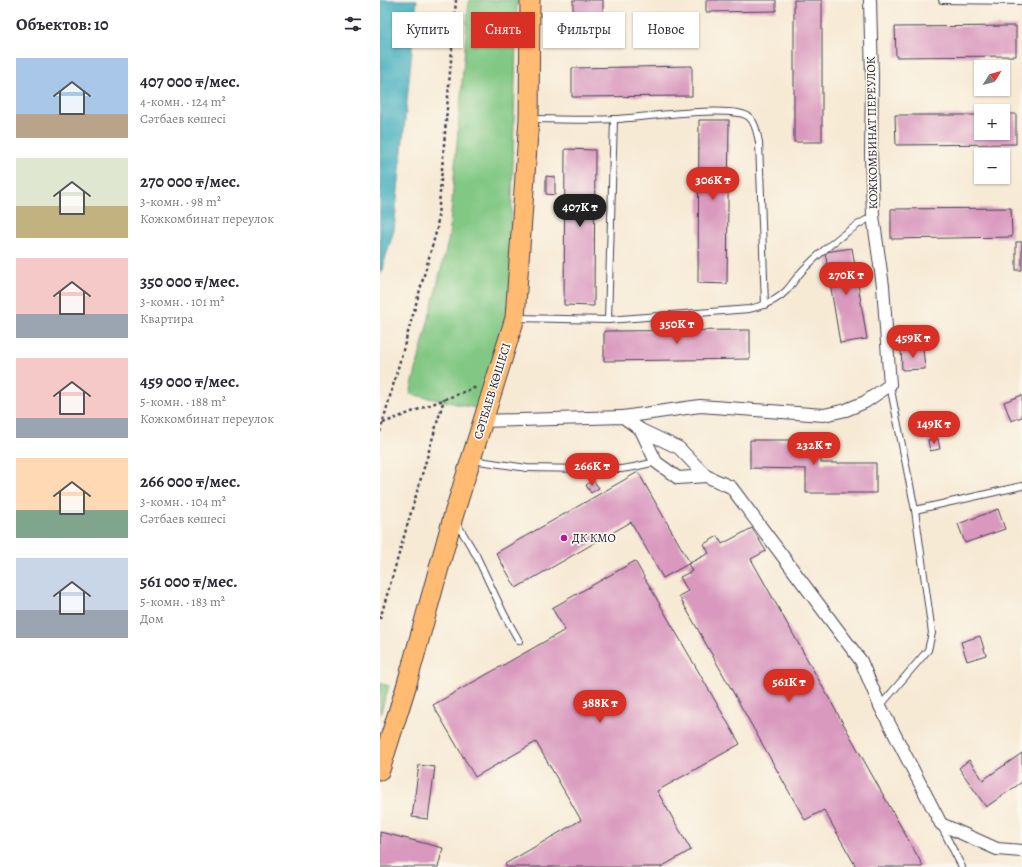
<!DOCTYPE html>
<html lang="ru">
<head>
<meta charset="utf-8">
<style>
	body { margin:0; font-family:Alegreya,serif; background:#f7f7f7; color:#2b2b33; height:100vh; display:flex; flex-direction:column; font-size:15px; white-space:nowrap }
	* { box-sizing:border-box; margin:0 }
	p { font-size:13px; color:#7c7c81 }
	.icon { flex:none; width:22px; height:22px; fill:none; stroke:currentColor; stroke-width:2; stroke-linecap:round; stroke-linejoin:round }
	.map { position:relative; flex:1; overflow:hidden }
	.panel { display:flex; flex-direction:column; background:#fff; width:380px }
	.panel>* { flex:none }
	.hud { position:absolute; left:12px; top:12px; width:380px; height:36px; display:flex; gap:8px }
	.needle { width:26px; rotate:53deg }
	.buttons { position:absolute; left:594px; top:60px; display:grid; gap:8px }
	.buttons a { display:grid; place-items:center; width:36px; height:36px; border-radius:0px; background:#fff; box-shadow:0 1px 3px #0004; font-size:20px }
	.price { position:absolute; translate:-50% -34px; padding:0 9px; border-radius:14px; background:#d93025; color:#fff; font-size:13px; line-height:26px; filter:drop-shadow(0 1px 2px #0008) }
	.price::after { content:''; position:absolute; left:50%; top:24px; width:12px; height:9px; margin-left:-6px; background:inherit; clip-path:polygon(0 0,100% 0,50% 100%) }
	.price.active { background:#222; color:#fff }
	ul { padding:0; list-style:none }
	li { display:flex; align-items:center; gap:12px; height:100px; padding:0 16px }
	li span { display:grid; place-items:center; flex:none; width:112px; height:80px; border-radius:0px; color:#555 }
	li>.icon { margin-inline-start:auto }
	span .icon { width:48px; height:48px; fill:#fffc; stroke-width:1 }
	li b { font-size:17px }
	h2 { display:flex; justify-content:space-between; align-items:center; height:48px; padding:0 16px; font-size:17px }
	.chip { padding:0 14px; border-radius:0px; background:#fff; box-shadow:0 1px 3px #0004; font-size:14px; line-height:36px }
	.chip.active { background:#d93025; color:#fff }
	main { display:flex; flex:1; min-height:0 }
	.map>svg:first-child { display:block }
	.green { fill:#82c884; stroke:#527560 }
	.water { fill:#40adbe; stroke:#31687c }
	.building { fill:#d998be }
	.lines { fill:none; stroke-linecap:round; stroke-linejoin:round }
	.lane-casing { stroke:#424052; stroke-width:8 }
	.street-casing { stroke:#424052; stroke-width:14 }
	.primary-casing { stroke:#424052; stroke-width:21 }
	.path { stroke:#424052; stroke-width:2.5; stroke-dasharray:3 3; stroke-linecap:butt }
	.lane { stroke:#fff; stroke-width:6 }
	.street { stroke:#fff; stroke-width:12 }
	.primary { stroke:#febb71; stroke-width:19 }
	.poi-dot { fill:#b5179e; stroke:#fbf7ec; stroke-width:1.5 }
	.labels { text-anchor:middle; dominant-baseline:central; stroke-width:3.5; stroke-linejoin:round; paint-order:stroke }
	.street-label { font-size:12px; fill:#22223b; stroke:#fbf7ec }
	.poi-label { font-size:12px; fill:#22223b; stroke:#fbf7ec; text-anchor:start }
</style>
</head>
<body>
<main>
<section class="panel">
<h2>Объектов: 10<svg class="icon" aria-label="filters" viewBox="0 0 24 24"><path d="M4 7h16M4 17h16"/><circle cx="9" cy="7" r="2"/><circle cx="15" cy="17" r="2"/></svg></h2>
<ul>
<li><span style="background:linear-gradient(#a9c7e8 70%,#b9a48a 0)"><svg class="icon" aria-label="home" viewBox="0 0 24 24"><path d="M3 11l9-7 9 7M6 9v11h12V9"/></svg></span><div><b>407 000 ₸/мес.</b><p>4-комн. · 124 m²</p><p>Сәтбаев көшесі</p></div></li>
<li><span style="background:linear-gradient(#dfe7d0 60%,#c2b280 0)"><svg class="icon" aria-label="home" viewBox="0 0 24 24"><path d="M3 11l9-7 9 7M6 9v11h12V9"/></svg></span><div><b>270 000 ₸/мес.</b><p>3-комн. · 98 m²</p><p>Кожкомбинат переулок</p></div></li>
<li><span style="background:linear-gradient(#f6c9c9 70%,#9aa5b1 0)"><svg class="icon" aria-label="home" viewBox="0 0 24 24"><path d="M3 11l9-7 9 7M6 9v11h12V9"/></svg></span><div><b>350 000 ₸/мес.</b><p>3-комн. · 101 m²</p><p>Квартира</p></div></li>
<li><span style="background:linear-gradient(#f6c9c9 75%,#9aa5b1 0)"><svg class="icon" aria-label="home" viewBox="0 0 24 24"><path d="M3 11l9-7 9 7M6 9v11h12V9"/></svg></span><div><b>459 000 ₸/мес.</b><p>5-комн. · 188 m²</p><p>Кожкомбинат переулок</p></div></li>
<li><span style="background:linear-gradient(#ffd9b3 65%,#7fa58c 0)"><svg class="icon" aria-label="home" viewBox="0 0 24 24"><path d="M3 11l9-7 9 7M6 9v11h12V9"/></svg></span><div><b>266 000 ₸/мес.</b><p>3-комн. · 104 m²</p><p>Сәтбаев көшесі</p></div></li>
<li><span style="background:linear-gradient(#c9d6e8 65%,#9aa5b1 0)"><svg class="icon" aria-label="home" viewBox="0 0 24 24"><path d="M3 11l9-7 9 7M6 9v11h12V9"/></svg></span><div><b>561 000 ₸/мес.</b><p>5-комн. · 183 m²</p><p>Дом</p></div></li>
</ul>
</section>
<div class="map">
<svg width="642" height="867" viewBox="0 0 642 867">
	<rect width="100%" height="100%" fill="#fbf7ec"/>
	<filter id="ink" filterUnits="userSpaceOnUse"><feTurbulence type="fractalNoise" baseFrequency=".025" numOctaves="2"/><feDisplacementMap in="SourceGraphic" scale="8" xChannelSelector="R" yChannelSelector="G"/><feConvolveMatrix kernelMatrix="1 2 1 2 8 2 1 2 1" color-interpolation-filters="sRGB"/></filter>
	<filter id="wash" filterUnits="userSpaceOnUse"><feTurbulence type="fractalNoise" baseFrequency=".012" numOctaves="4" result="noise"/><feDisplacementMap in="SourceGraphic" scale="16" xChannelSelector="R" yChannelSelector="G"/><feGaussianBlur stdDeviation="0.9" result="paint"/><feColorMatrix in="noise" values="0 0 0 0 0 0 0 0 0 0 0 0 0 0 0 0 0 1.4 0 .05"/><feComposite in="paint" operator="in"/></filter>
	<g filter="url(#wash)">
		<rect width="100%" height="100%" fill="#f7ead5"/>
		<g class="green">
			<polygon points="89,0 137,0 129,319 100,409 30,394 69,237"/>
			<polygon points="0,683 9,686 0,715"/>
		</g>
		<polygon class="water" points="0,0 37,0 14,230 0,276"/>
		<g id="blocks">
			<g class="building">
				<rect x="193" y="0" width="30" height="28"/>
				<polygon points="326,0 396,0 396,11 326,12"/>
				<rect x="414" y="0" width="28" height="142"/>
				<polygon points="636,26 636,56 516,57 515,27"/>
				<polygon points="312,66 312,96 192,97 192,68"/>
				<polygon points="623,114 636,114 636,144 516,145 515,115 601,115 601,133 623,133"/>
				<polygon points="319,120 349,120 347,284 318,283"/>
				<polygon points="185,149 215,150 214,306 184,305"/>
				<polygon points="166,176 175,177 175,195 166,194"/>
				<polygon points="631,208 632,237 511,239 511,209"/>
				<rect x="636" y="242" width="6" height="28"/>
				<polygon points="472,248 487,339 460,343 445,252"/>
				<polygon points="370,330 370,359 224,361 224,331"/>
				<polygon points="543,347 545,369 522,370 521,348"/>
				<polygon points="642,395 642,417 631,421 624,402"/>
				<polygon points="558,439 560,449 550,451 548,440"/>
				<polygon points="370,440 441,440 441,463 496,463 496,493 426,493 426,469 370,468"/>
				<polygon points="258,472 310,563 283,578 251,522 136,588 116,553"/>
				<polygon points="213,480 219,488 211,493 206,485"/>
				<polygon points="618,509 625,529 585,543 578,524"/>
				<polygon points="372,528 386,551 371,559 543,866 541,867 476,867 444,810 425,820 299,596 308,591 300,577 312,571 308,564 329,553 324,544 338,536 342,544"/>
				<polygon points="255,561 360,744 277,791 311,850 281,867 127,867 125,864 201,820 156,742 95,777 53,705 185,630 172,608"/>
				<polygon points="600,636 606,655 587,661 581,642"/>
				<polygon points="642,753 642,782 606,807 579,768 589,760 603,780"/>
				<polygon points="39,765 55,767 48,819 32,817"/>
				<polygon points="0,832 63,848 58,867 0,867"/>
			</g>
		</g>
	</g>
	<g filter="url(#ink)">
		<use href="#blocks" fill-opacity="0" stroke="#424052" stroke-width="1"/>
		<g class="lines">
			<g class="lane-casing">
				<g id="lane">
					<polyline points="562,0 642,1"/>
					<path d="M150 119C179 119 207 121 236 119 259 118 354 104 369 117 376 123 377 134 379 142L385 305"/>
					<path d="M137 318 228 320 369 309C383 306 398 300 407 290 414 282 419 273 427 266 447 246 468 229 493 216"/>
					<polyline points="228,320 234,119"/>
					<polyline points="92,460 147,468 207,469 241,469 254,467 276,462"/>
					<polyline points="535,510 642,486"/>
					<polyline points="76,522 96,555 124,614 139,641"/>
					<polyline points="500,706 548,650 552,633 535,510 510,385"/>
					<polyline points="561,826 582,867"/>
				</g>
			</g>
			<g class="street-casing">
				<g id="street">
					<polyline points="243,417 320,406 444,415 466,410 485,402 510,385 503,286 493,216 491,154 492,77 490,0"/>
					<polyline points="102,421 243,417 261,430 299,448 326,476 351,487 481,661 500,706 561,824 617,849 642,851"/>
					<polyline points="261,430 276,462 298,478 326,476"/>
				</g>
			</g>
			<g class="primary-casing">
				<polyline id="primary" points="0,770 26,687 73,517 135,318 149,119 150,0"/>
			</g>
			<g class="path">
				<polyline points="3,423 94,388 97,388"/>
				<polyline points="0,432 57,229 76,0"/>
				<polyline points="0,619 64,399"/>
			</g>
			<use href="#lane" class="lane"/>
			<use href="#street" class="street"/>
			<use href="#primary" class="primary"/>
		</g>
	</g>
	<circle class="poi-dot" cx="184" cy="538" r="4"/>
	<g class="labels">
		<g class="street-label">
			<text transform="translate(492 133) rotate(-91)">КОЖКОМБИНАТ ПЕРЕУЛОК</text>
			<text transform="translate(112 391) rotate(-73)">СӘТБАЕВ КӨШЕСІ</text>
		</g>
		<g class="poi-label">
			<text x="192" y="538">ДК КМО</text>
		</g>
	</g>
</svg>
<div class="buttons">
<a><svg class="needle" viewBox="-14 -14 28 28"><path d="M0-13l5 13h-10z" fill="#e53935"/><path d="M0 13l5-13h-10z" fill="#7c7c81"/></svg></a>
<a>+</a>
<a>−</a>
</div>
<b class="price" style="left:333px;top:201px">306K ₸</b>
<b class="price active" style="left:200px;top:228px">407K ₸</b>
<b class="price" style="left:466px;top:296px">270K ₸</b>
<b class="price" style="left:297px;top:345px">350K ₸</b>
<b class="price" style="left:533px;top:359px">459K ₸</b>
<b class="price" style="left:554px;top:445px">149K ₸</b>
<b class="price" style="left:434px;top:466px">232K ₸</b>
<b class="price" style="left:212px;top:487px">266K ₸</b>
<b class="price" style="left:409px;top:703px">561K ₸</b>
<b class="price" style="left:220px;top:724px">388K ₸</b>
<div class="hud">
<a class="chip">Купить</a>
<a class="chip active">Снять</a>
<a class="chip">Фильтры</a>
<a class="chip">Новое</a>
</div>
</div>
</main>
</body>
</html>
